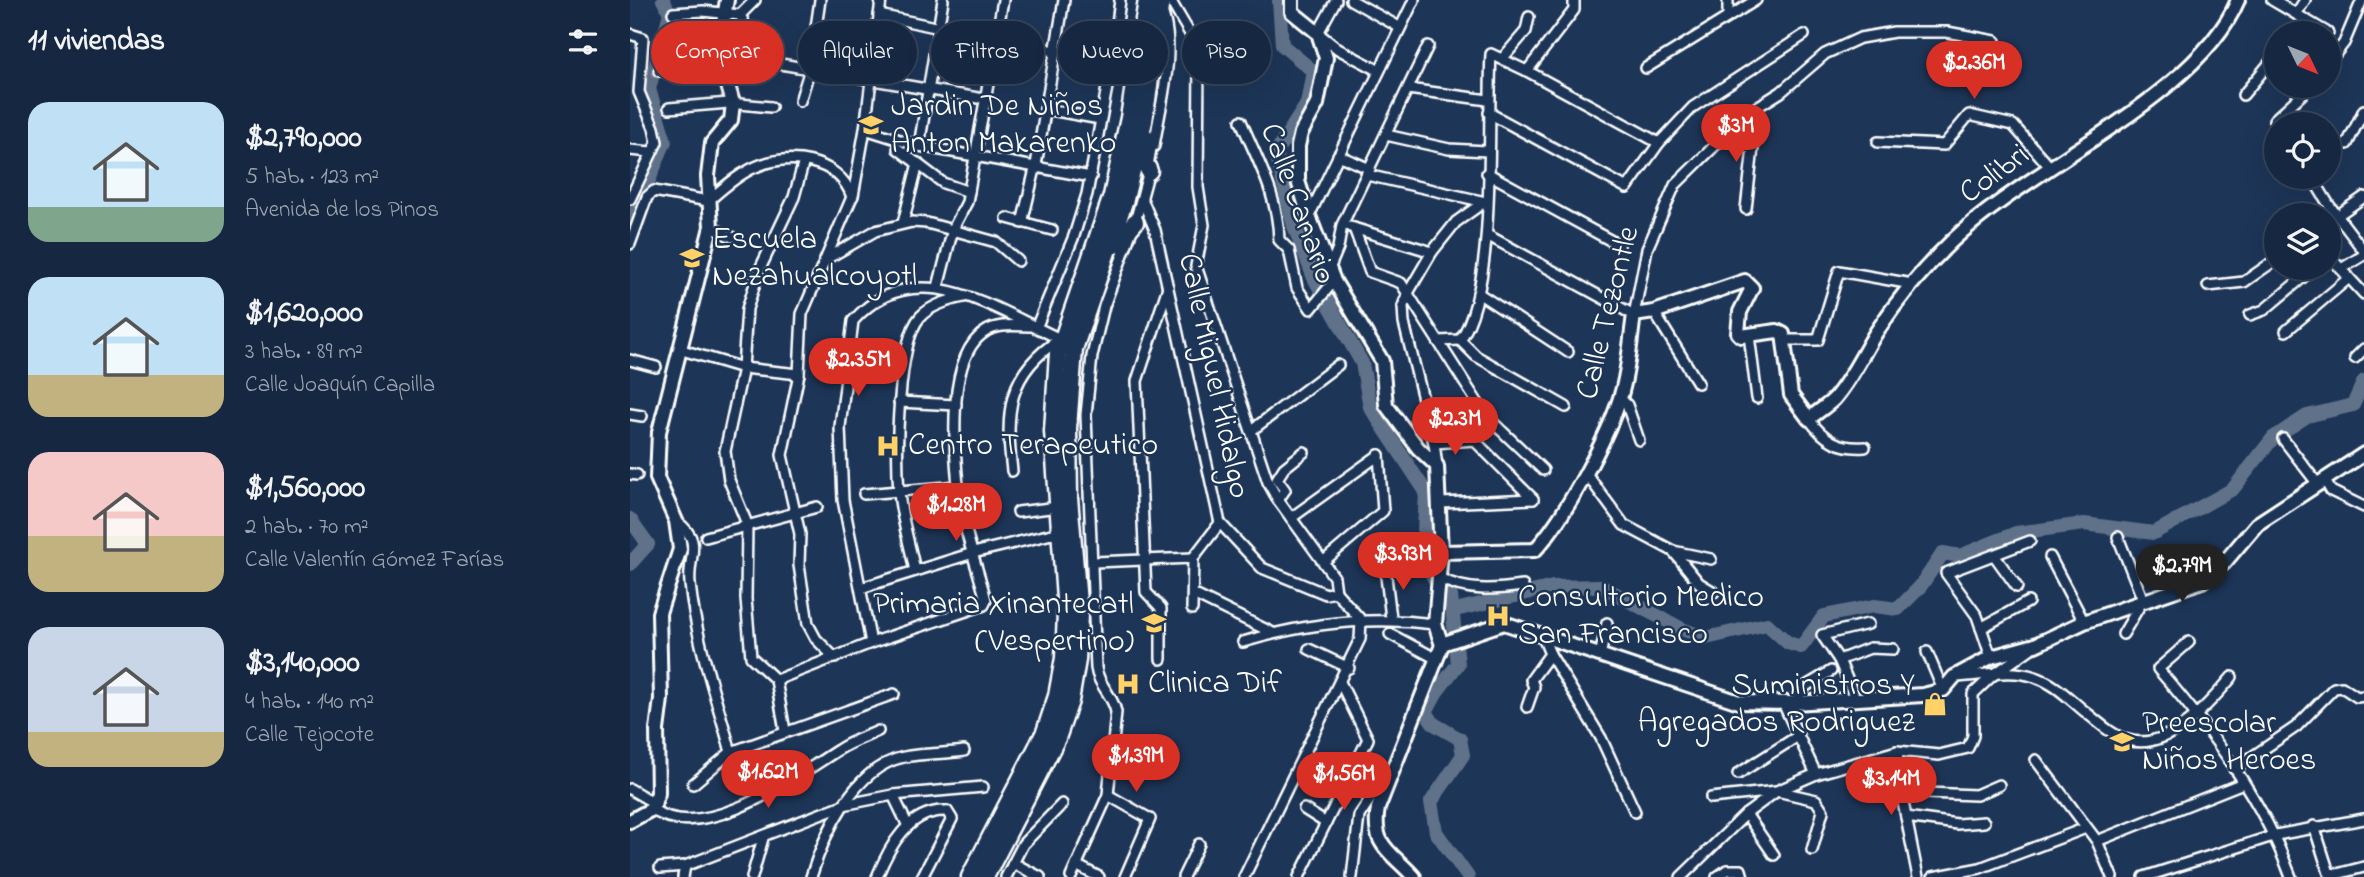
<!DOCTYPE html>
<html lang="es">
<head>
<meta charset="utf-8">
<style>
	body { margin:0; font-family:"Indie Flower",sans-serif; background:#1f3048; color:#f1f3f6; height:100vh; display:flex; flex-direction:column; font-size:26px; white-space:nowrap }
	* { box-sizing:border-box; margin:0 }
	p { font-size:23px; color:#9ea6b1 }
	.icon { flex:none; width:38px; height:38px; fill:none; stroke:currentColor; stroke-width:2; stroke-linecap:round; stroke-linejoin:round }
	.map { position:relative; flex:1; overflow:hidden }
	.drawer { display:flex; flex-direction:column; background:#162841; width:630px }
	.drawer>* { flex:none }
	.top-card { position:absolute; left:21px; top:21px; width:665px; height:63px; display:flex; gap:14px }
	.needle { width:46px; rotate:133deg }
	.fabs { position:absolute; left:1634px; top:21px; display:grid; gap:14px }
	.fabs a { display:grid; place-items:center; width:77px; height:77px; border-radius:50%; background:#162841; box-shadow:0 7px 28px #0002,0 0 0 2px #35445a; font-size:35px }
	.price { position:absolute; translate:-50% -60px; padding:0 16px; border-radius:24px; background:#d93025; color:#fff; font-size:23px; line-height:46px; filter:drop-shadow(0 2px 4px #0008) }
	.price::after { content:''; position:absolute; left:50%; top:42px; width:21px; height:16px; margin-left:-10px; background:inherit; clip-path:polygon(0 0,100% 0,50% 100%) }
	.price.active { background:#222; color:#fff }
	ul { padding:0; list-style:none }
	li { display:flex; align-items:center; gap:21px; height:175px; padding:0 28px }
	li span { display:grid; place-items:center; flex:none; width:196px; height:140px; border-radius:21px; color:#555 }
	li>.icon { margin-inline-start:auto }
	span .icon { width:84px; height:84px; fill:#fffc; stroke-width:1 }
	li b { font-size:30px }
	h2 { display:flex; justify-content:space-between; align-items:center; height:84px; padding:0 28px; font-size:30px }
	.chip { padding:0 24px; border-radius:32px; background:#162841; box-shadow:0 7px 28px #0002,0 0 0 2px #35445a; font-size:24px; line-height:63px }
	.chip.active { background:#d93025; color:#fff }
	main { display:flex; flex:1; min-height:0 }
	.map>svg:first-child { display:block }
	.lines { fill:none; stroke-linecap:round; stroke-linejoin:round }
	.river { stroke:#617289; stroke-width:14 }
	.street-casing { stroke:#fff; stroke-width:14 }
	.secondary-casing { stroke:#fff; stroke-width:18 }
	.highway-casing { stroke:#fff; stroke-width:21 }
	.street { stroke:#1d3557; stroke-width:9 }
	.secondary { stroke:#1d3557; stroke-width:12 }
	.highway { stroke:#1d3557; stroke-width:16 }
	.labels { text-anchor:middle; dominant-baseline:central; stroke-width:5; stroke-linejoin:round; paint-order:stroke }
	.poi-label { font-size:32px; fill:#fff; stroke:#1d3557; text-anchor:start }
	.street-label { font-size:32px; fill:#fff; stroke:#1d3557 }
</style>
</head>
<body>
<main>
<section class="drawer">
<h2>11 viviendas<svg class="icon" aria-label="filters" viewBox="0 0 24 24"><path d="M4 7h16M4 17h16"/><circle cx="9" cy="7" r="2"/><circle cx="15" cy="17" r="2"/></svg></h2>
<ul>
<li><span style="background:linear-gradient(#bfe0f5 75%,#7fa58c 0)"><svg class="icon" aria-label="home" viewBox="0 0 24 24"><path d="M3 11l9-7 9 7M6 9v11h12V9"/></svg></span><div><b>$2,790,000</b><p>5 hab. · 123 m²</p><p>Avenida de los Pinos</p></div></li>
<li><span style="background:linear-gradient(#bfe0f5 70%,#c2b280 0)"><svg class="icon" aria-label="home" viewBox="0 0 24 24"><path d="M3 11l9-7 9 7M6 9v11h12V9"/></svg></span><div><b>$1,620,000</b><p>3 hab. · 89 m²</p><p>Calle Joaquín Capilla</p></div></li>
<li><span style="background:linear-gradient(#f6c9c9 60%,#c2b280 0)"><svg class="icon" aria-label="home" viewBox="0 0 24 24"><path d="M3 11l9-7 9 7M6 9v11h12V9"/></svg></span><div><b>$1,560,000</b><p>2 hab. · 70 m²</p><p>Calle Valentín Gómez Farías</p></div></li>
<li><span style="background:linear-gradient(#c9d6e8 75%,#c2b280 0)"><svg class="icon" aria-label="home" viewBox="0 0 24 24"><path d="M3 11l9-7 9 7M6 9v11h12V9"/></svg></span><div><b>$3,140,000</b><p>4 hab. · 140 m²</p><p>Calle Tejocote</p></div></li>
</ul>
</section>
<div class="map">
<svg width="1734" height="877" viewBox="0 0 1734 877">
	<rect width="100%" height="100%" fill="#1d3557"/>
	<filter id="ink" filterUnits="userSpaceOnUse"><feTurbulence type="fractalNoise" baseFrequency=".0143" numOctaves="2"/><feDisplacementMap in="SourceGraphic" scale="14" xChannelSelector="R" yChannelSelector="G"/><feConvolveMatrix kernelMatrix="1 2 1 2 8 2 1 2 1" color-interpolation-filters="sRGB"/></filter>
	<g filter="url(#ink)">
		<g class="lines">
			<g class="river">
				<polyline points="649,0 652,45 683,71 677,104 646,152 664,226 684,278 732,363 740,407 796,492 793,550 803,577 821,596 828,664 806,693 796,712 804,724 830,739 833,755 801,802 806,832 838,877"/>
				<polyline points="0,226 35,141 19,89 40,13 33,0"/>
				<polyline points="0,519 18,544 0,564"/>
				<polyline points="825,610 923,587 971,586 1052,629 1076,638 1137,624 1158,643 1171,647 1194,616 1244,606 1268,609 1290,587 1313,553 1330,556 1386,533 1454,524 1524,533 1603,489 1643,438 1677,416 1723,405 1734,381"/>
			</g>
			<g class="street-casing">
				<g id="street">
					<polyline points="540,0 566,44 569,60 568,187 574,225 566,266 638,482 648,500 704,577 706,592"/>
					<polyline points="706,0 688,33 708,49 748,70"/>
					<polyline points="721,0 769,27"/>
					<polyline points="1642,0 1698,33"/>
					<polyline points="43,13 73,11 110,15 125,0"/>
					<polyline points="1666,14 1675,0"/>
					<polyline points="110,15 131,55 145,63 348,98"/>
					<polyline points="249,15 366,40"/>
					<polyline points="1098,16 1098,0"/>
					<polyline points="1664,33 1675,20"/>
					<polyline points="0,34 13,38 9,92 24,128 27,142 0,199"/>
					<polyline points="393,45 425,51 509,55"/>
					<polyline points="872,59 896,31 899,17"/>
					<polyline points="1699,62 1714,43 1732,0"/>
					<polyline points="1016,68 1126,0"/>
					<polyline points="29,71 92,71"/>
					<polyline points="897,71 944,10 944,0"/>
					<polyline points="778,89 858,100"/>
					<polyline points="1613,95 1647,54"/>
					<polyline points="170,101 180,69 190,0"/>
					<polyline points="39,108 99,103 141,107"/>
					<polyline points="415,109 470,119"/>
					<polyline points="859,113 997,188 1029,143 1063,107 1174,35"/>
					<path d="M611 121C628 162 648 195 649 240L659 250 667 288 681 309 704 281"/>
					<polyline points="1108,124 1110,147 1123,148 1116,209"/>
					<polyline points="1649,124 1644,120 1681,86"/>
					<polyline points="235,129 289,146 461,177"/>
					<polyline points="756,135 819,149 857,151"/>
					<polyline points="1248,142 1314,145 1339,115 1383,125 1420,167"/>
					<polyline points="1717,144 1734,110"/>
					<polyline points="289,146 313,0"/>
					<path d="M524 146C530 106 547 50 532 11"/>
					<polyline points="268,149 313,183 339,192"/>
					<polyline points="0,150 21,152"/>
					<polyline points="708,155 740,169"/>
					<polyline points="857,173 989,245"/>
					<polyline points="737,175 851,201"/>
					<polyline points="1682,177 1699,205 1734,251"/>
					<polyline points="223,196 235,129 251,0"/>
					<polyline points="512,199 525,230 590,523 563,558"/>
					<polyline points="1708,215 1734,197"/>
					<polyline points="679,216 784,0"/>
					<polyline points="377,218 422,230"/>
					<polyline points="273,223 288,163"/>
					<polyline points="392,223 406,165 434,0"/>
					<polyline points="81,227 102,237"/>
					<polyline points="720,227 802,252"/>
					<polyline points="724,228 740,272 771,283 856,416 913,470"/>
					<polyline points="857,235 1004,315 1017,249 1045,185 1119,112 1151,92 1195,54 1230,38 1264,32 1317,32 1365,41"/>
					<path d="M0 244 17 197 24 191 78 201C92 189 105 177 121 169 156 151 209 158 222 197L172 314 169 374 152 455 170 534 169 565 178 624 186 639 205 658"/>
					<polyline points="1699,256 1734,294"/>
					<polyline points="198,258 245,231 282,222 297,223 366,242 388,261"/>
					<polyline points="700,267 708,248 712,225 798,46"/>
					<polyline points="1711,269 1734,255"/>
					<polyline points="1578,286 1614,282 1647,259"/>
					<polyline points="308,287 323,229 337,202 373,0"/>
					<polyline points="848,293 938,352"/>
					<polyline points="1024,312 1068,383"/>
					<polyline points="1620,315 1634,310 1684,268"/>
					<polyline points="406,328 444,236 457,194 483,55 490,0"/>
					<polyline points="1656,331 1719,278"/>
					<polyline points="1119,335 1127,398"/>
					<polyline points="830,340 846,356 936,407"/>
					<polyline points="1154,340 1188,340 1209,271 1282,284"/>
					<path d="M808 341 830 340C868 288 857 123 861 54L897 71 1029 143"/>
					<polyline points="52,350 113,368 169,374"/>
					<polyline points="1725,358 1734,349"/>
					<polyline points="0,360 26,367"/>
					<polyline points="990,398 997,405 1009,440"/>
					<polyline points="269,402 326,405"/>
					<polyline points="0,414 12,416"/>
					<path d="M1179 419C1194 440 1209 449 1235 447"/>
					<polyline points="622,430 708,365"/>
					<polyline points="1653,439 1687,483"/>
					<polyline points="804,443 844,440 903,499"/>
					<polyline points="807,466 804,443 774,323 773,306 778,293 802,252 826,222 857,200"/>
					<path d="M382 471C375 412 377 373 430 339"/>
					<polyline points="955,472 994,525 1043,551 1069,583 1084,592"/>
					<polyline points="0,474 7,475"/>
					<polyline points="1694,479 1701,491 1734,507"/>
					<polyline points="234,494 328,486"/>
					<polyline points="648,500 655,490 647,479 654,468 674,452"/>
					<polyline points="811,503 903,499"/>
					<polyline points="388,512 428,507"/>
					<polyline points="661,518 749,455"/>
					<path d="M46 521C75 542 57 556 60 584 66 641 86 697 101 752"/>
					<polyline points="590,523 632,568 696,594 706,592"/>
					<polyline points="76,537 187,507"/>
					<polyline points="1488,537 1513,600 1493,634"/>
					<polyline points="1043,551 1081,559"/>
					<polyline points="1364,555 1387,587"/>
					<polyline points="1420,557 1454,622"/>
					<polyline points="694,561 753,511 749,455"/>
					<polyline points="464,562 563,558"/>
					<polyline points="755,568 761,618"/>
					<path d="M285 571C280 545 271 518 269 492 266 455 267 343 290 317 301 305 319 300 334 297"/>
					<path d="M809 578C837 592 863 590 893 586"/>
					<polyline points="231,588 343,553 430,532"/>
					<polyline points="563,594 643,633"/>
					<polyline points="562,609 563,558"/>
					<polyline points="1351,628 1398,602"/>
					<polyline points="760,634 805,658"/>
					<polyline points="912,635 920,654 971,738 1005,812"/>
					<path d="M613 642C676 623 741 616 805 624"/>
					<path d="M1559 642 1528 669C1581 730 1633 800 1661 877"/>
					<path d="M241 643 213 500 210 427 223 321C284 251 364 309 430 339"/>
					<polyline points="679,649 719,668"/>
					<polyline points="1297,652 1313,690"/>
					<polyline points="970,656 977,623"/>
					<polyline points="1361,657 1347,616 1316,573 1400,541"/>
					<polyline points="531,659 531,608 516,592 507,381 538,287"/>
					<polyline points="1209,660 1240,648 1263,649"/>
					<path d="M1326 677C1351 676 1381 668 1405 677 1427 684 1440 700 1458 714 1469 723 1483 736 1498 740 1538 752 1580 703 1602 677"/>
					<path d="M146 680 241 643 354 605 356 600C346 563 331 523 328 485 324 445 317 356 355 332 368 323 386 326 402 326"/>
					<polyline points="1226,700 1209,660 1192,635 1238,624"/>
					<polyline points="1153,703 1186,774"/>
					<polyline points="1164,703 1176,686 1201,671"/>
					<polyline points="897,707 904,687 901,680 920,654"/>
					<polyline points="155,731 146,680 121,657 116,599 117,524 99,480 95,451 113,368 117,309 129,271 164,197 174,161"/>
					<polyline points="1267,751 1271,792 1288,877"/>
					<polyline points="1406,760 1467,841 1482,877"/>
					<polyline points="1604,769 1666,727 1704,688 1712,687 1727,697 1734,696"/>
					<polyline points="1108,774 1168,736"/>
					<polyline points="63,784 101,752 264,694"/>
					<polyline points="0,789 26,804"/>
					<polyline points="1271,792 1346,795 1369,785"/>
					<polyline points="263,795 278,826"/>
					<polyline points="478,795 520,819 495,877"/>
					<polyline points="1081,798 1147,791 1186,800 1193,811 1182,850"/>
					<path d="M22 809C73 846 165 777 208 750 220 742 235 737 248 731"/>
					<polyline points="674,809 696,823"/>
					<polyline points="1116,814 1144,855"/>
					<polyline points="1276,817 1327,824 1354,822"/>
					<polyline points="1684,826 1699,873 1707,874 1734,867"/>
					<polyline points="1467,841 1613,783"/>
					<polyline points="383,863 410,877"/>
					<polyline points="446,865 469,877"/>
					<polyline points="30,868 55,866 213,805 263,795 353,787"/>
					<polyline points="53,877 55,866"/>
					<polyline points="122,877 133,838"/>
					<path d="M181 877C194 834 224 767 274 757 293 753 314 754 334 751"/>
					<path d="M247 877C259 847 279 809 317 811L322 819 292 877"/>
					<polyline points="376,877 393,844 432,804"/>
					<path d="M441 877 478 795 486 712C483 695 468 685 466 668L456 415 462 356 474 306 505 222 520 167"/>
					<polyline points="553,877 569,844"/>
					<polyline points="614,877 730,639 731,620 706,592"/>
					<polyline points="669,877 738,739 711,684"/>
					<polyline points="722,877 729,816 750,784 758,782"/>
					<polyline points="1051,877 1116,814 1147,791 1186,774 1267,751 1309,755 1338,748 1343,736 1343,694 1362,676 1400,649"/>
					<polyline points="1087,877 1097,870 1111,870 1113,877"/>
					<polyline points="1303,877 1350,868 1456,828"/>
					<polyline points="1514,877 1646,835 1734,819"/>
				</g>
			</g>
			<g class="secondary-casing">
				<g id="secondary">
					<path d="M662 0V12L688 33 696 58 687 104 671 133 668 146V181L679 216 704 281 752 361 756 405 788 448 807 466 811 552 805 624 812 645 748 808C741 847 762 852 784 877"/>
					<path d="M811 552 905 550C935 518 978 437 991 395 999 369 1000 341 1004 315L1024 312 1115 281 1122 288 1110 312 1108 333 1111 336 1147 331 1153 334 1161 395 1179 419C1187 412 1197 406 1204 399 1221 380 1233 353 1247 331 1268 299 1294 268 1322 241 1399 166 1567 98 1608 0"/>
					<polyline points="812,644 874,623 1109,702 1164,703 1293,695 1313,690 1324,677 1361,657 1405,645 1454,622 1572,581 1594,563 1627,524 1734,454"/>
					<polyline points="0,821 22,809 28,793 27,730 31,699 29,613 50,549 46,521 27,478 29,432 81,227 78,176 82,143 101,120 103,103 88,51 97,0"/>
				</g>
			</g>
			<g class="highway-casing">
				<g id="highway">
					<polyline points="519,139 515,163 519,171"/>
					<polyline points="485,245 505,222"/>
					<polyline points="340,877 415,732 427,696 434,658 436,613 423,431 428,353 482,196 499,118 517,0"/>
					<polyline points="355,877 427,738 440,701 447,660 449,614 439,498 438,428 444,349 495,199 514,121 531,0"/>
				</g>
			</g>
			<use href="#street" class="street"/>
			<use href="#secondary" class="secondary"/>
			<use href="#highway" class="highway"/>
		</g>
	</g>
	<defs>
		<g id="school-bare" transform="scale(1.89)"><path d="M0-5L7-2L0 1L-7-2ZM-4 1L0 2.5L4 1V4Q0 6-4 4Z" fill="#ffd166" stroke="#1d3557" stroke-width="2.5" paint-order="stroke"/></g>
		<g id="hospital-bare" transform="scale(1.89)"><path d="M-5-5h3v3.5h4V-5h3V5h-3V1.5h-4V5h-3Z" fill="#ffd166" stroke="#1d3557" stroke-width="2.5" paint-order="stroke"/></g>
		<g id="shop-bare" transform="scale(1.89)"><path d="M-5-2.5h2.3a2.7 3.5 0 0 1 5.4 0H5L5.5 6h-11ZM-1.5-2.5h3a1.5 2.3 0 0 0-3 0Z" fill="#ffd166" stroke="#1d3557" stroke-width="2.5" paint-order="stroke"/></g>
	</defs>
	<g fill-rule="evenodd">
		<use href="#school-bare" x="241" y="125"/>
		<use href="#school-bare" x="62" y="258"/>
		<use href="#hospital-bare" x="258" y="446"/>
		<use href="#hospital-bare" x="868" y="616"/>
		<use href="#school-bare" x="524" y="623"/>
		<use href="#hospital-bare" x="498" y="684"/>
		<use href="#shop-bare" x="1305" y="704"/>
		<use href="#school-bare" x="1492" y="742"/>
	</g>
	<g class="labels">
		<g class="poi-label">
			<text x="261" y="107">Jardin De Niños<tspan x="261" dy="37">Anton Makarenko</tspan></text>
			<text x="82" y="240">Escuela<tspan x="82" dy="37">Nezahualcoyotl</tspan></text>
			<text x="278" y="446">Centro Terapeutico</text>
			<text x="888" y="598">Consultorio Medico<tspan x="888" dy="37">San Francisco</tspan></text>
			<text x="504" y="605" text-anchor="end">Primaria Xinantecatl<tspan x="504" dy="37">(Vespertino)</tspan></text>
			<text x="518" y="684">Clinica Dif</text>
			<text x="1285" y="686" text-anchor="end">Suministros Y<tspan x="1285" dy="37">Agregados Rodriguez</tspan></text>
			<text x="1512" y="724">Preescolar<tspan x="1512" dy="37">Niños Heroes</tspan></text>
		</g>
		<g class="street-label">
			<text transform="translate(1365 175) rotate(-36)">Colibri</text>
			<text transform="translate(667 204) rotate(70)">Calle Canario</text>
			<text transform="translate(979 313) rotate(-76)">Calle Tezontle</text>
			<text transform="translate(583 376) rotate(78)">Calle Miguel Hidalgo</text>
		</g>
	</g>
</svg>
<div class="fabs">
<a><svg class="needle" viewBox="-14 -14 28 28"><path d="M0-13l5 13h-10z" fill="#e53935"/><path d="M0 13l5-13h-10z" fill="#9ea6b1"/></svg></a>
<a><svg class="icon" aria-label="locate" viewBox="0 0 24 24"><circle cx="12" cy="12" r="6"/><path d="M12 2v4M12 18v4M2 12h4M18 12h4"/></svg></a>
<a><svg class="icon" aria-label="layers" viewBox="0 0 24 24"><path d="M12 4l9 5-9 5-9-5zM3 14l9 5 9-5"/></svg></a>
</div>
<b class="price" style="left:1344px;top:101px">$2.36M</b>
<b class="price" style="left:1106px;top:164px">$3M</b>
<b class="price" style="left:228px;top:398px">$2.35M</b>
<b class="price" style="left:825px;top:457px">$2.3M</b>
<b class="price" style="left:326px;top:543px">$1.28M</b>
<b class="price" style="left:773px;top:592px">$3.93M</b>
<b class="price active" style="left:1552px;top:604px">$2.79M</b>
<b class="price" style="left:506px;top:794px">$1.39M</b>
<b class="price" style="left:138px;top:810px">$1.62M</b>
<b class="price" style="left:714px;top:812px">$1.56M</b>
<b class="price" style="left:1261px;top:817px">$3.14M</b>
<div class="top-card">
<a class="chip active">Comprar</a>
<a class="chip">Alquilar</a>
<a class="chip">Filtros</a>
<a class="chip">Nuevo</a>
<a class="chip">Piso</a>
</div>
</div>
</main>
</body>
</html>
